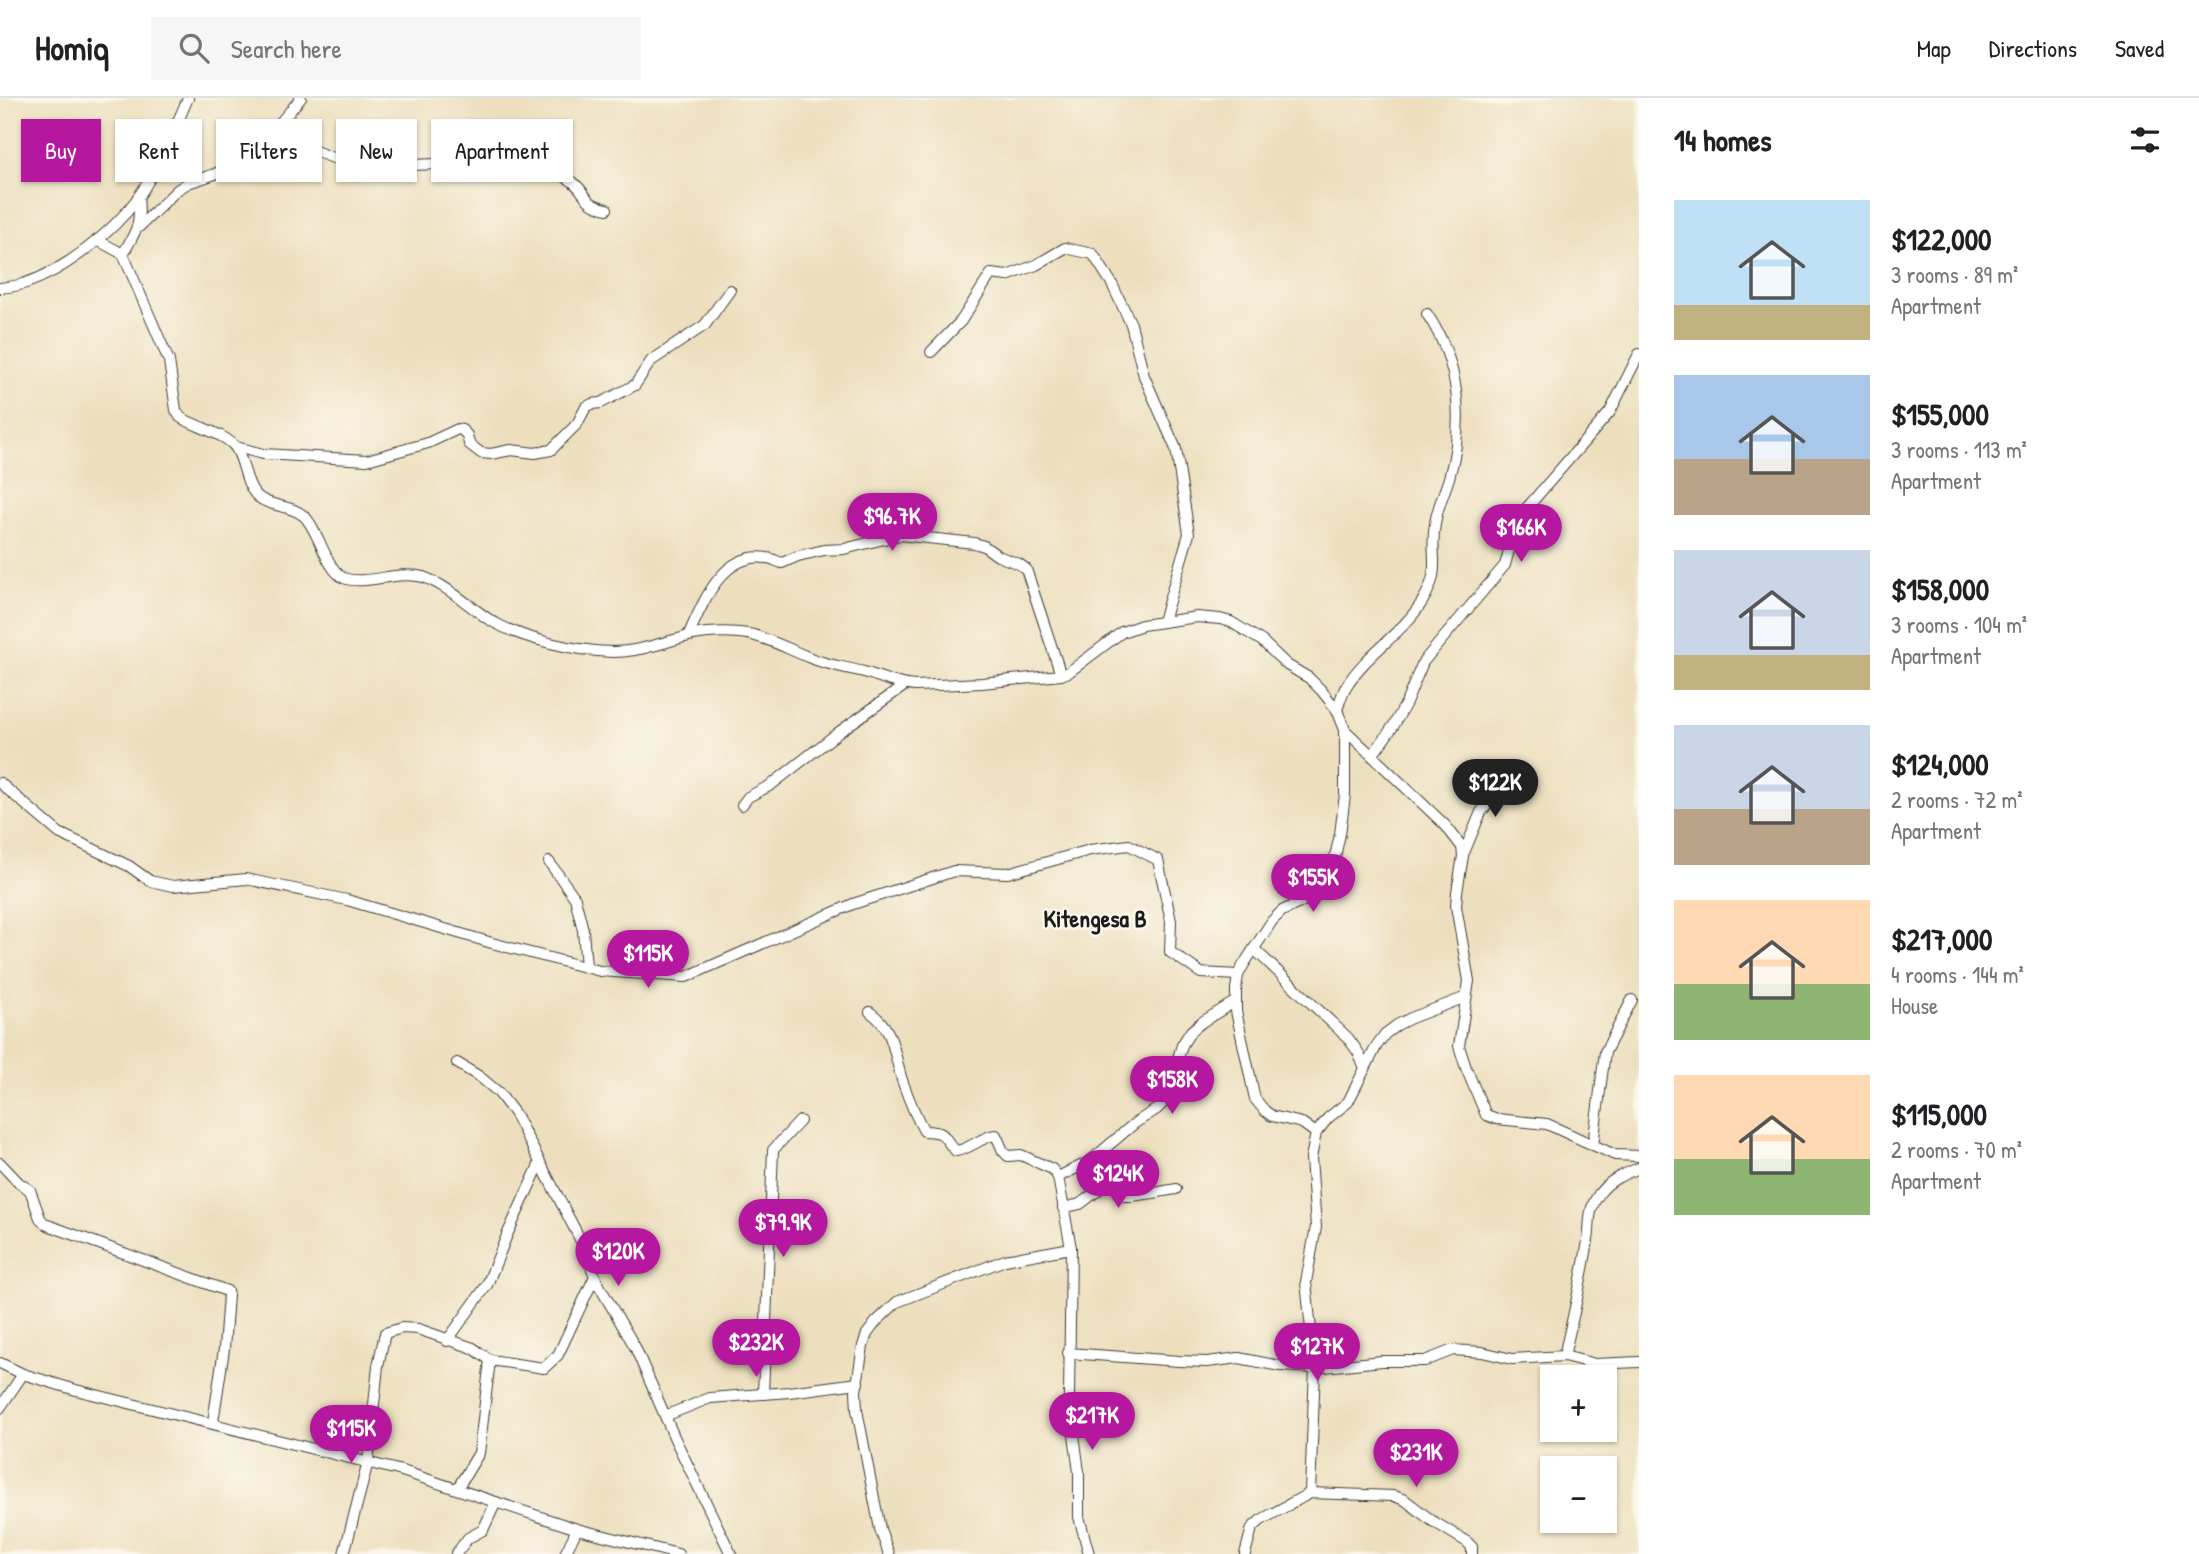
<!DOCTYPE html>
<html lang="en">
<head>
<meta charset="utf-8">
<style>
	body { margin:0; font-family:"Patrick Hand",sans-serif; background:#f6f6f6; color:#202124; height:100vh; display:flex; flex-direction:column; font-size:26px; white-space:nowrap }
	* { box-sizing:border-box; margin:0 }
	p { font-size:23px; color:#757577 }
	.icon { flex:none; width:38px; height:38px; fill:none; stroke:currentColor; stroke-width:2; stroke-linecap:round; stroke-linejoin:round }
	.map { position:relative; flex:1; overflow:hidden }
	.sheet { display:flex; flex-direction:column; background:#fff; width:560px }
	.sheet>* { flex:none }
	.hud { position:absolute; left:21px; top:21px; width:665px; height:63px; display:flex; gap:14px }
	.fabs { position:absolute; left:1540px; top:1267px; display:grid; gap:14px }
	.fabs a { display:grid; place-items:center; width:77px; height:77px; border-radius:0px; background:#fff; box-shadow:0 2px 5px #0004; font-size:35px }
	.price { position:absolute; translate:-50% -60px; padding:0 16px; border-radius:24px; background:#b5179e; color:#fff; font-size:23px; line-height:46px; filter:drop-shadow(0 2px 4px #0008) }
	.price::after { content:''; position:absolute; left:50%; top:42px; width:21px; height:16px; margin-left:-10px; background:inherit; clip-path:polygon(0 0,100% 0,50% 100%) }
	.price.active { background:#222; color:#fff }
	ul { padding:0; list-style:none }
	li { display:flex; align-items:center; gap:21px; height:175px; padding:0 35px }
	li span { display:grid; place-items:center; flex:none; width:196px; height:140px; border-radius:0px; color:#555 }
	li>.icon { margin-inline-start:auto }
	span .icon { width:84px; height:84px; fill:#fffc; stroke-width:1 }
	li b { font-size:30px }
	h2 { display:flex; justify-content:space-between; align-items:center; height:84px; padding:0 35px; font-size:30px }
	.pill { padding:0 24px; border-radius:0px; background:#fff; box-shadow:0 2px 5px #0004; font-size:24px; line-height:63px }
	.pill.active { background:#b5179e; color:#fff }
	header { display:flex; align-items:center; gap:42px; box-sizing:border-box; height:98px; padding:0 35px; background:#fff; border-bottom:2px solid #e0e0e0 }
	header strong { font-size:33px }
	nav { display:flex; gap:38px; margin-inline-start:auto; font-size:24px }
	.search { width:490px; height:63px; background:#f6f6f6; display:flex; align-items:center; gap:18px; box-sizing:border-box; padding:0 24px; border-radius:0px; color:#757577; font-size:26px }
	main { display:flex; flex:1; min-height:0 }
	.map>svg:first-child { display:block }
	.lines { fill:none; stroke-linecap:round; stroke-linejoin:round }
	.minor-casing { stroke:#3b3934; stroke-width:12 }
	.minor { stroke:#fff; stroke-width:10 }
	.labels { text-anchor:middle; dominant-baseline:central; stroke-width:5; stroke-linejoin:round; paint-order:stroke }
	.quarter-label { font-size:24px; font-weight:bold; fill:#1c1c1c; stroke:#fbf7ec }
</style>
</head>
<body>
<header>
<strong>Homiq</strong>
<div class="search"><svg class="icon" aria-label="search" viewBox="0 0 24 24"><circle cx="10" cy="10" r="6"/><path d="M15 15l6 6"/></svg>Search here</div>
<nav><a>Map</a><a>Directions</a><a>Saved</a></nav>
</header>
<main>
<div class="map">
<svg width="1639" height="1456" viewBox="0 0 1639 1456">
	<rect width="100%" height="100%" fill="#fbf7ec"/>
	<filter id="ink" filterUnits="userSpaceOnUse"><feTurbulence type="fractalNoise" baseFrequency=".0143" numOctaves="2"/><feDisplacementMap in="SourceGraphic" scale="14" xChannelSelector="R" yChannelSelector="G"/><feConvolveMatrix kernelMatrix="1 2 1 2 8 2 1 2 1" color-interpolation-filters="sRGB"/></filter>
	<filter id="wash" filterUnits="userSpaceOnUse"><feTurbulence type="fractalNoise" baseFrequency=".00686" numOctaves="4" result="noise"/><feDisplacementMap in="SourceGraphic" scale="28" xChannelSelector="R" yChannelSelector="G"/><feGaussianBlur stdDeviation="1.57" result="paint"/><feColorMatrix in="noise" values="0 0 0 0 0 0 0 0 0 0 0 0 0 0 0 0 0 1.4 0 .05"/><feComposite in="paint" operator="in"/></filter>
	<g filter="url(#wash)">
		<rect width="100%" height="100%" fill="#eddfbe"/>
	</g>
	<g filter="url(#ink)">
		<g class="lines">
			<g class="minor-casing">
				<g id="minor">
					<path d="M284 22 315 53 349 66 369 69 522 62C539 68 559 73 573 84 590 98 581 104 607 111"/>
					<path d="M138 99C141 128 137 131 123 156L169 263 176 312 180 319C194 328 226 336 235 349 245 363 244 384 256 397 269 410 291 406 304 418 319 432 326 472 344 480 364 488 399 472 423 479 445 486 470 509 490 522 521 541 576 553 612 554 638 554 661 545 685 539 703 534 729 533 748 536 769 540 788 551 808 559 826 567 845 569 864 574 881 579 897 587 915 588L982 585 1061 577 1069 574 1122 534 1142 527 1197 519 1220 521 1231 524 1262 543 1287 567 1309 580 1321 592 1337 612 1345 632V697L1340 736 1335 759 1329 773 1314 795 1306 802 1282 813 1272 823 1244 866 1238 877 1236 891V913L1255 1001 1265 1013 1272 1018 1302 1025 1316 1035"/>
					<polyline points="139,129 177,92 188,85 215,76 258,51 301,0"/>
					<polyline points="97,142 123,156"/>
					<path d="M0 190C9 189 18 188 26 185 65 172 113 134 137 101 157 72 174 33 188 0"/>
					<polyline points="931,254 961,223 991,176 1007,178 1036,167 1065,150 1093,156 1111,184 1131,226 1144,278 1176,351 1189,436 1163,523"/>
					<polyline points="236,349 263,356 367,362 428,345 458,331 462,332 467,337 469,346 481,355 491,356 511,352 535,355 551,352 577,326 586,309 592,306 601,305 635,287 651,263 705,227 730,192"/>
					<path d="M688 538C703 505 722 453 767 460 772 460 777 464 782 465L798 458 824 452 844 451 900 437 974 445 984 448 998 458 1019 466 1026 471 1061 577"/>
					<path d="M1337 612C1340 604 1342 594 1347 587 1367 555 1402 536 1422 504 1443 470 1429 460 1435 426 1437 410 1444 396 1449 380 1465 325 1460 265 1427 216"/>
					<polyline points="1345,632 1446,728 1462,749 1463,758 1457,794 1456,808 1469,883 1459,948 1466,970 1486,1017 1497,1021 1547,1026 1615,1057 1639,1058"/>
					<polyline points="1372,658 1394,627 1406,605 1423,564 1505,467 1518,420 1610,314 1639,256"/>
					<polyline points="0,685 59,735 129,768 150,783 173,788 246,781 347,802 492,845 600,873 686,879 853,806 954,773 1008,775 1090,752 1129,747 1158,762 1171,823 1170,854 1201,875 1238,877"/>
					<polyline points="742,707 748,699 771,687 839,634 904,588"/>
					<polyline points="1463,757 1481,714 1513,675"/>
					<polyline points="549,764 575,800 583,832 586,869"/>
					<polyline points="1254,851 1348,940 1358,954 1365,971"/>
					<path d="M870 914C895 932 893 954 902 982 908 999 915 1017 924 1033 950 1034 940 1038 956 1053 971 1051 984 1037 996 1037L1003 1053 1008 1058 1021 1057 1052 1071 1058 1079 1071 1150 1069 1299 1079 1374V1419L1089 1456"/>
					<polyline points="457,965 480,979 498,994 515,1016 583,1147 597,1184 635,1249 675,1341 731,1456"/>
					<polyline points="1593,1047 1605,954 1632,902"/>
					<polyline points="0,1065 19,1085 30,1092 40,1120 45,1126 227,1193 228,1197 224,1251 213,1324"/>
					<polyline points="1058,1079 1089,1064 1135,1025 1157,1011 1165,1003 1182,947 1191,933 1202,924 1236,903"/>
					<path d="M1063 1110 1080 1106 1109 1084 1117 1083 1121 1087 1124 1098C1133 1099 1165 1093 1176 1091"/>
					<polyline points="447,1243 487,1187 507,1137 540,1065"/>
					<polyline points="1068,1255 1179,1263 1207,1264 1239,1260 1280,1268 1315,1270 1382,1263 1425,1263 1453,1252 1482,1254 1512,1261 1564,1258 1595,1266 1639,1264"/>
					<path d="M1564 1258C1573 1220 1582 1181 1588 1142 1591 1123 1587 1113 1599 1096 1609 1082 1624 1076 1639 1070"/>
					<polyline points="490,1262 544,1270 558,1257 595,1178"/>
					<polyline points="0,1265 23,1276 76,1292 402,1373 577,1431 678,1456"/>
					<polyline points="763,1296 773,1052 800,1023"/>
					<polyline points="0,1310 23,1276"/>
					<polyline points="665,1318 710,1300 789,1294 858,1285"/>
					<polyline points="1310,1395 1315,1270 1306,1184 1316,1129 1311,1060 1316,1035 1328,1020 1348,1004 1377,947 1385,936 1397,927 1411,920 1466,899"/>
					<polyline points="344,1456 368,1364 378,1268 385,1235 402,1230 418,1231 473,1250 490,1262 479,1355 457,1391"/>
					<polyline points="456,1456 468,1440 483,1432 496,1404"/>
					<polyline points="565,1456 577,1431"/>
					<polyline points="889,1456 880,1431 857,1312 856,1293 863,1248 867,1236 876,1224 897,1204 1005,1162 1071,1150"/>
					<polyline points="1245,1456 1252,1430 1261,1422 1310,1395 1394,1398 1405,1402 1431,1422 1467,1444 1472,1449 1472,1456"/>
				</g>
			</g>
			<use href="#minor" class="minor"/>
		</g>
	</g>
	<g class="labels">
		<g class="quarter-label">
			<text x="1095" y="820">Kitengesa B</text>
		</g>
	</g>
</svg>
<div class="fabs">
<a>+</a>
<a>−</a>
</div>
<b class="price" style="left:892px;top:455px">$96.7K</b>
<b class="price" style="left:1521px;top:466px">$166K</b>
<b class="price active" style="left:1495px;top:721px">$122K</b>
<b class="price" style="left:1313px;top:816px">$155K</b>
<b class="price" style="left:648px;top:892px">$115K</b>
<b class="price" style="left:1172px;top:1018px">$158K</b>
<b class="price" style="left:1118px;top:1112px">$124K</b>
<b class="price" style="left:783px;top:1161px">$79.9K</b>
<b class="price" style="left:618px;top:1190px">$120K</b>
<b class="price" style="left:756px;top:1281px">$232K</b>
<b class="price" style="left:1317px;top:1285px">$127K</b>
<b class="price" style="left:1092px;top:1354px">$217K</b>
<b class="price" style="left:351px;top:1367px">$115K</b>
<b class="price" style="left:1416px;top:1391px">$231K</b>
<div class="hud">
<a class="pill active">Buy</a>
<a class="pill">Rent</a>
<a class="pill">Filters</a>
<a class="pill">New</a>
<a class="pill">Apartment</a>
</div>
</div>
<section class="sheet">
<h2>14 homes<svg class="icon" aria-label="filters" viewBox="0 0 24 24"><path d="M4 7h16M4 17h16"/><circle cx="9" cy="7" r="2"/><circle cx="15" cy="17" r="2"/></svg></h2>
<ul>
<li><span style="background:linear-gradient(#bfe0f5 75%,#c2b280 0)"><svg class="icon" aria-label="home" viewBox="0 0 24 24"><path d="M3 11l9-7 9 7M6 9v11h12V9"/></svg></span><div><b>$122,000</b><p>3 rooms · 89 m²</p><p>Apartment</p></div></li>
<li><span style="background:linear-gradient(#a9c7e8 60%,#b9a48a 0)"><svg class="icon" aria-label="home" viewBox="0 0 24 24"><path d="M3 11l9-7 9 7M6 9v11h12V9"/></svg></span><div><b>$155,000</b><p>3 rooms · 113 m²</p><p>Apartment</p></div></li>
<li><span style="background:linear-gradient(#c9d6e8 75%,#c2b280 0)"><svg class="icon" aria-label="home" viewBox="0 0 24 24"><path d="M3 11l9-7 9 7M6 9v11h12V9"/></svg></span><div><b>$158,000</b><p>3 rooms · 104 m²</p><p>Apartment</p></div></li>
<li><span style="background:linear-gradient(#c9d6e8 60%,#b9a48a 0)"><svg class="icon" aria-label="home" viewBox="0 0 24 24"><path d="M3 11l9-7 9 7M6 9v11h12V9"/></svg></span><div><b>$124,000</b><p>2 rooms · 72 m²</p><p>Apartment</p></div></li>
<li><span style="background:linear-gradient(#ffd9b3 60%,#8fb573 0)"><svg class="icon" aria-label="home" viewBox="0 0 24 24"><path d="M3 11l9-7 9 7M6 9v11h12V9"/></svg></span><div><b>$217,000</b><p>4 rooms · 144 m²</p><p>House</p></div></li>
<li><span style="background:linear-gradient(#ffd9b3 60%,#8fb573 0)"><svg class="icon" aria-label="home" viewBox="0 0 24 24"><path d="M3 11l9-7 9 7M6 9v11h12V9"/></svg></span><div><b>$115,000</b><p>2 rooms · 70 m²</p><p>Apartment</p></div></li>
</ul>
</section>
</main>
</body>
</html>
